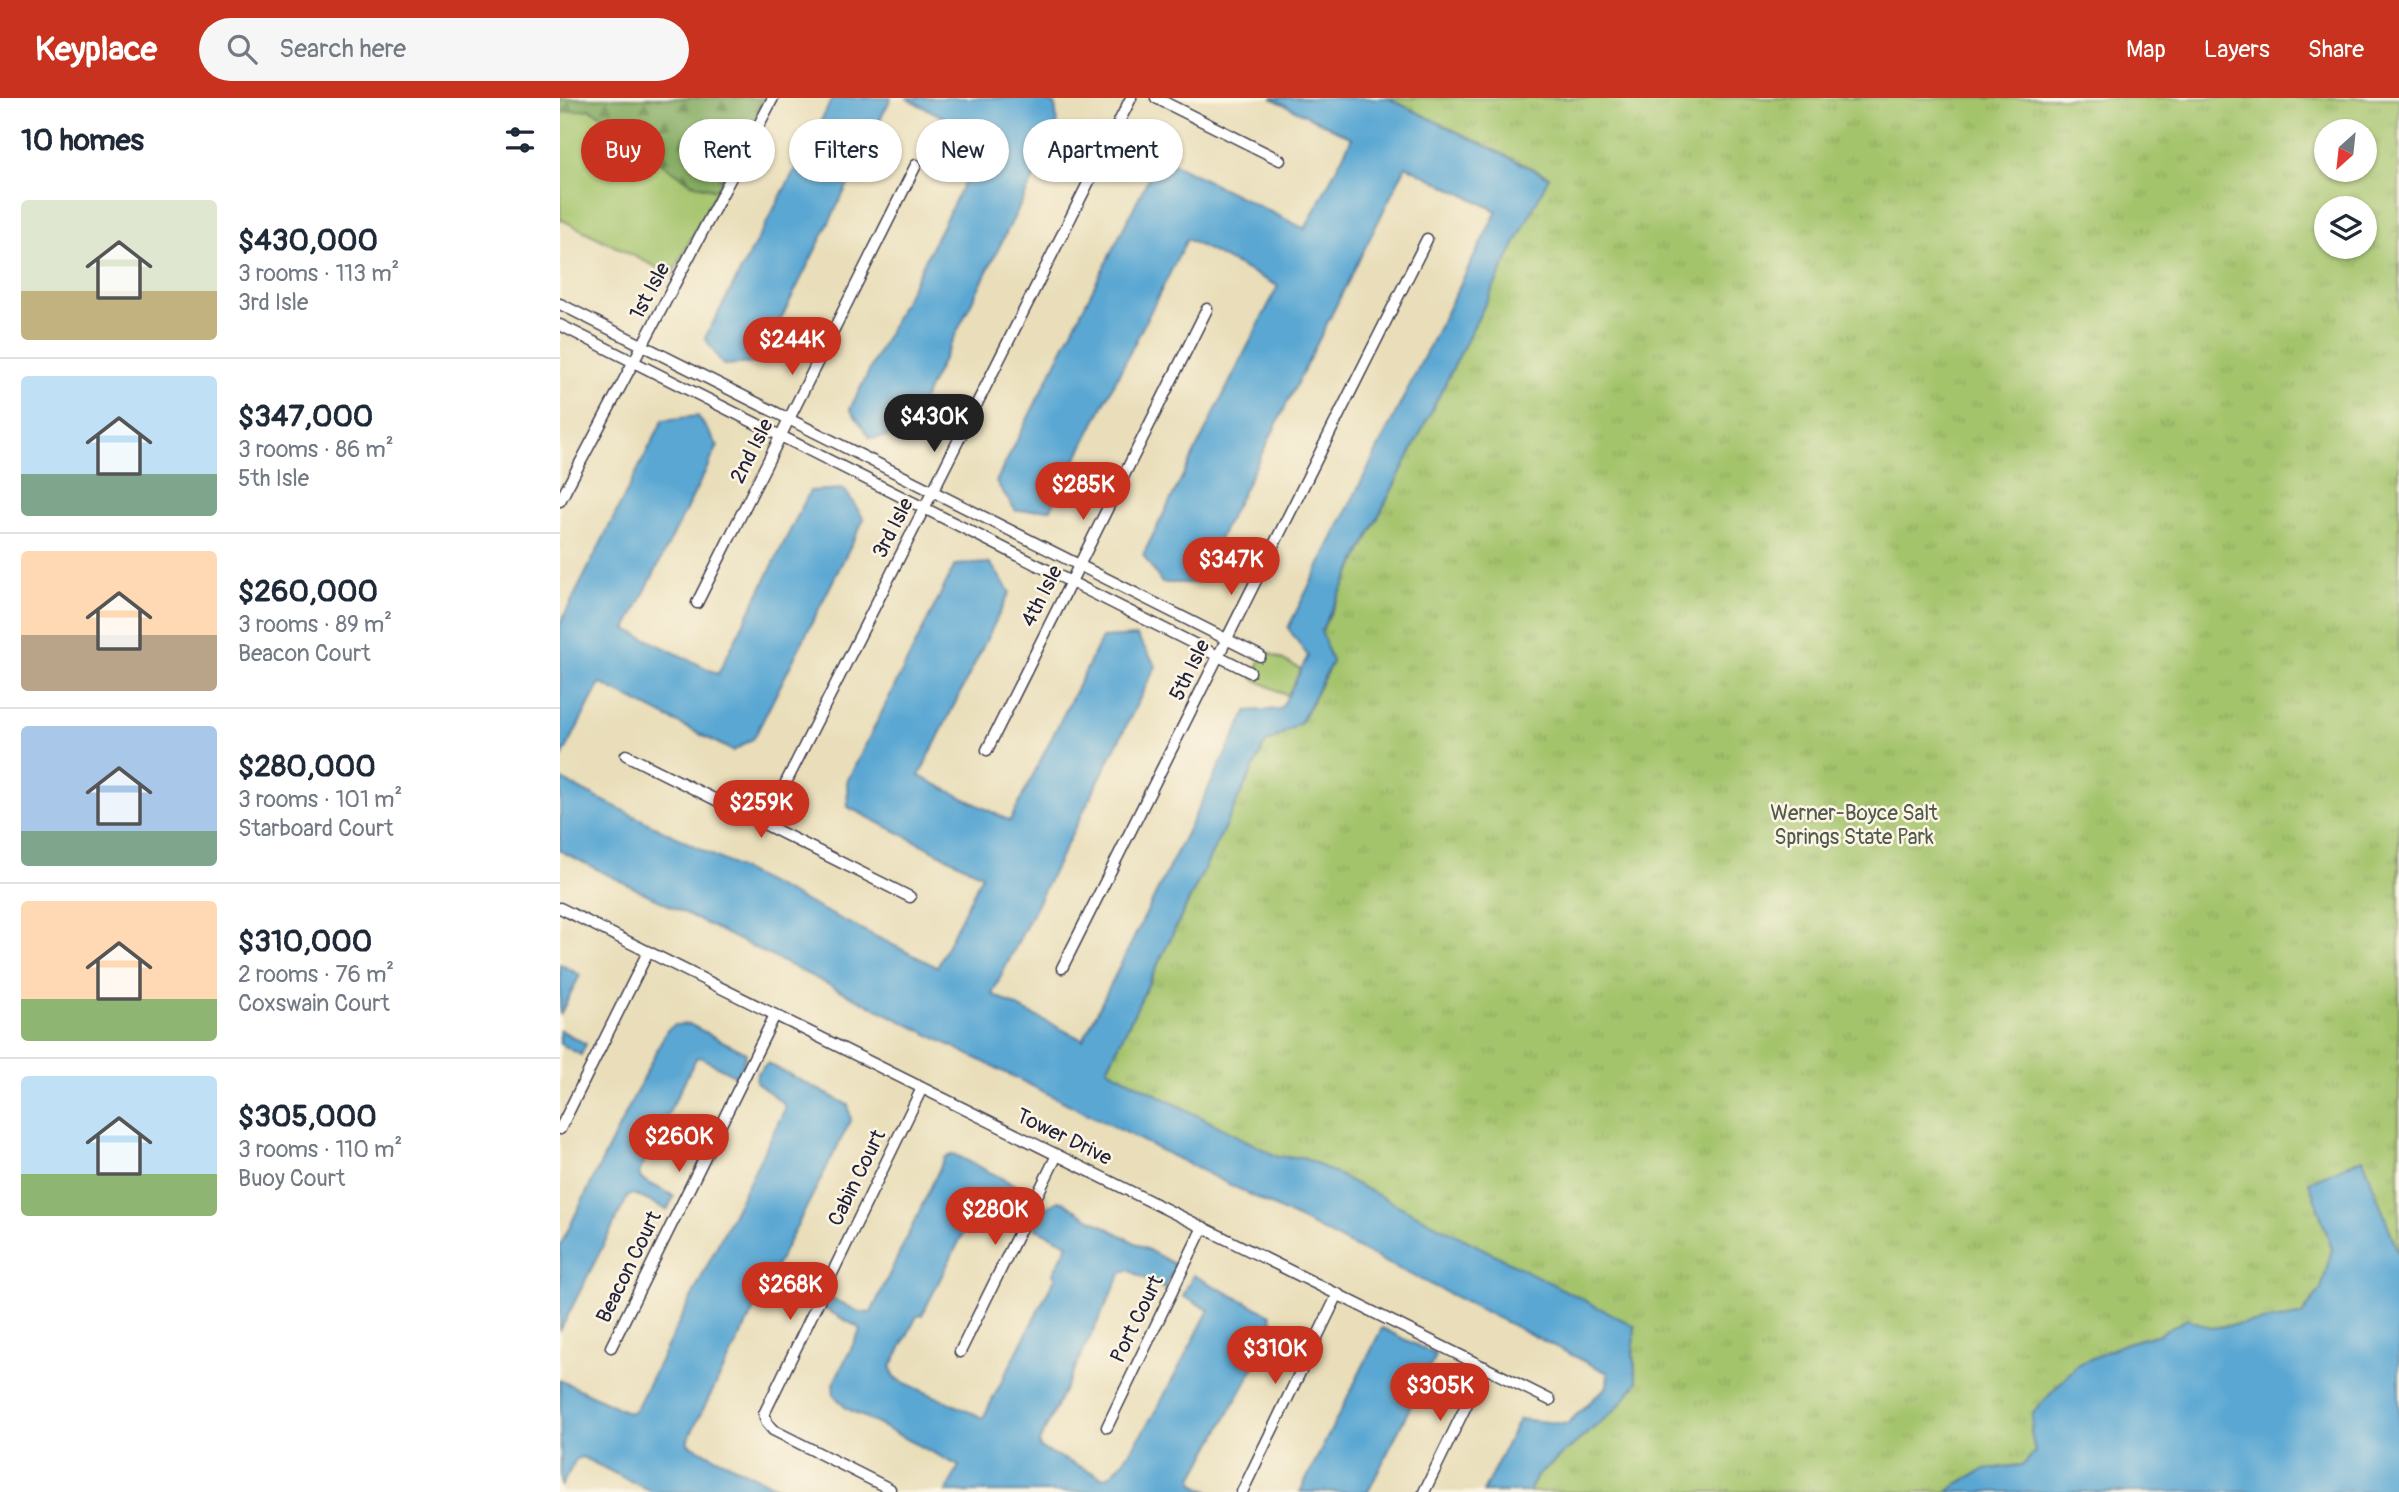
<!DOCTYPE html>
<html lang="en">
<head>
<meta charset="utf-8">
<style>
	body { margin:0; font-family:Pangolin,sans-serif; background:#f6f6f7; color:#1f2937; height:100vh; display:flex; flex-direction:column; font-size:26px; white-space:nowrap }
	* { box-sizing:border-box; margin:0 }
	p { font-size:23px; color:#747a83 }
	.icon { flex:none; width:38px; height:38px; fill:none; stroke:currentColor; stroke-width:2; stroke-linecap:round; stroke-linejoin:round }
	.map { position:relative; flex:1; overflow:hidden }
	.panel { display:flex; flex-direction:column; background:#fff; width:560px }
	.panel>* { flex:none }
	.banner { position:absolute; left:21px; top:21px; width:665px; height:63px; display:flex; gap:14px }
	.needle { width:46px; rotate:207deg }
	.buttons { position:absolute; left:1754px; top:21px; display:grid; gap:14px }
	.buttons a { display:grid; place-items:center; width:63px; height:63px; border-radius:50%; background:#fff; box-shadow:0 2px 5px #0004; font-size:35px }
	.price { position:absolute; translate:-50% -60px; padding:0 16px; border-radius:24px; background:#c8321e; color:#fff; font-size:23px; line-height:46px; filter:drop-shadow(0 2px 4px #0008) }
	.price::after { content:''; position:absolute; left:50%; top:42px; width:21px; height:16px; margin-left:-10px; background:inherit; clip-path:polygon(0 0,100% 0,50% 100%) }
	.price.on { background:#222; color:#fff }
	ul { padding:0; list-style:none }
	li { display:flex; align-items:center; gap:21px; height:175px; padding:0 21px }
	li+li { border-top:2px solid #e0e1e3 }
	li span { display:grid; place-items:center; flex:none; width:196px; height:140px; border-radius:7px; color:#555 }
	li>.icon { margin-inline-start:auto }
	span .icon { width:84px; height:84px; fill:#fffc; stroke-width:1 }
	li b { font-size:30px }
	h2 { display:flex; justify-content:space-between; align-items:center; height:84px; padding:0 21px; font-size:30px }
	.pill { padding:0 24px; border-radius:32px; background:#fff; box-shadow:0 2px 5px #0004; font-size:24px; line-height:63px }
	.pill.on { background:#c8321e; color:#fff }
	header { display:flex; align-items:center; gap:42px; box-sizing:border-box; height:98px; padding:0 35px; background:#c8321e; color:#fff }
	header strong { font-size:33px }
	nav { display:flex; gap:38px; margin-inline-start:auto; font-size:24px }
	.search { width:490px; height:63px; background:#f6f6f7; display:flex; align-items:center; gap:18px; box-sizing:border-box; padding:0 24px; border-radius:38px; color:#747a83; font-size:26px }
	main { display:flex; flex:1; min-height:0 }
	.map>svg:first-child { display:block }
	.green { fill:#a4c46c; stroke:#637354; stroke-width:2 }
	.forest { fill:url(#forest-firs); stroke:#52664e; stroke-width:2 }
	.park { fill:url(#park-tufts); stroke:#637354; stroke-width:2; fill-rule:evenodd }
	.water { fill:#5aa7d3; stroke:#3e6487; stroke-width:2 }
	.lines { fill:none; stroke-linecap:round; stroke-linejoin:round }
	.minor-casing { stroke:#403e4e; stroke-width:13 }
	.minor { stroke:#fff; stroke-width:10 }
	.labels { text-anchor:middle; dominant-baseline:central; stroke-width:5; stroke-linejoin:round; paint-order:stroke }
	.street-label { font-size:21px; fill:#22223b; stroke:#fcf5e5 }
	.park-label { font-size:21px; fill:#505b4c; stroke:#fcf5e5 }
</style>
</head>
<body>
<header>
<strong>Keyplace</strong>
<div class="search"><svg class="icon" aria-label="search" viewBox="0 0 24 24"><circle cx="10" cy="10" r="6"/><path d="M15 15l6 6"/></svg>Search here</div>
<nav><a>Map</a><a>Layers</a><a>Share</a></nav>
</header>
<main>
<section class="panel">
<h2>10 homes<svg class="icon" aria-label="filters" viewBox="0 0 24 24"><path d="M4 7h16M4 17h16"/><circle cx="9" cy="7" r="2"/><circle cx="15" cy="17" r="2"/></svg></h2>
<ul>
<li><span style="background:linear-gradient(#dfe7d0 65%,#c2b280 0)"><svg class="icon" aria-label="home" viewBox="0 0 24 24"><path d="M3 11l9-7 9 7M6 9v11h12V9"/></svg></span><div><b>$430,000</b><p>3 rooms · 113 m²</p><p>3rd Isle</p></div></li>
<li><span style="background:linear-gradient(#bfe0f5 70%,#7fa58c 0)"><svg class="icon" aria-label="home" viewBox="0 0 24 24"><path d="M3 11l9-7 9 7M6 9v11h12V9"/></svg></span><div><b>$347,000</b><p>3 rooms · 86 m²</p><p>5th Isle</p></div></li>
<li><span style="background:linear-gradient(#ffd9b3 60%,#b9a48a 0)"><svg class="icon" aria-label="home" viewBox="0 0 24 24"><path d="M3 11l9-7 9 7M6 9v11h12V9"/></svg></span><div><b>$260,000</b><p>3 rooms · 89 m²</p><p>Beacon Court</p></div></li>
<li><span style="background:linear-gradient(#a9c7e8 75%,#7fa58c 0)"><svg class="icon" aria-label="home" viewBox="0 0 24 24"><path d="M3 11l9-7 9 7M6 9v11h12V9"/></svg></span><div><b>$280,000</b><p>3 rooms · 101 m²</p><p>Starboard Court</p></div></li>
<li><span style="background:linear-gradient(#ffd9b3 70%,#8fb573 0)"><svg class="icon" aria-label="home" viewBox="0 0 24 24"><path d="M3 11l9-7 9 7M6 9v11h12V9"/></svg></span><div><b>$310,000</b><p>2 rooms · 76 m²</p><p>Coxswain Court</p></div></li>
<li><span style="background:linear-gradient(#bfe0f5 70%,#8fb573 0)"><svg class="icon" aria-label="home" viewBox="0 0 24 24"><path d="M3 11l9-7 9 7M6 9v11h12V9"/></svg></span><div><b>$305,000</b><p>3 rooms · 110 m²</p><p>Buoy Court</p></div></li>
</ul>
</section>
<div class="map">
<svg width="1839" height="1394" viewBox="0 0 1839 1394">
	<defs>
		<pattern id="forest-firs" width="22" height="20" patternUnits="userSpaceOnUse" patternTransform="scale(1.75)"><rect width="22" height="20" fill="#83aa60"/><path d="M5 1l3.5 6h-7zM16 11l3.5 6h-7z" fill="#6b8a50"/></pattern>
		<pattern id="park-tufts" width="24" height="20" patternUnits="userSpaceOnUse" patternTransform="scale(1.75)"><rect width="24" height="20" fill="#a4c46c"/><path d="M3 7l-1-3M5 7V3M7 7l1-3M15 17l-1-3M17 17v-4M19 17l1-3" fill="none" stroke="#8da85e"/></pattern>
	</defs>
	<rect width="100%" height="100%" fill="#fcf5e5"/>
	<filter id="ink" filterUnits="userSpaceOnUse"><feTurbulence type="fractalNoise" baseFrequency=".0143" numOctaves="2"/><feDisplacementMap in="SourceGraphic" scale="14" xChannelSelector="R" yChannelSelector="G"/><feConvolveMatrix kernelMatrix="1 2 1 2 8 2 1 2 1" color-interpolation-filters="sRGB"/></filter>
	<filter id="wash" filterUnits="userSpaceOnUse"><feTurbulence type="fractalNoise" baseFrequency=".00686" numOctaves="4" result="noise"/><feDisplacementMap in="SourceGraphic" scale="28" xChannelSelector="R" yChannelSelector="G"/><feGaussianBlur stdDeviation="1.57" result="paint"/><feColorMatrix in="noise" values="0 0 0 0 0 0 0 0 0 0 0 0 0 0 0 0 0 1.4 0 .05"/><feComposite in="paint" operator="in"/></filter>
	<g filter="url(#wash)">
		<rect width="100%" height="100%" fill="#e9deb9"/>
		<g class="green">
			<polygon points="30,11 71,34 94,60 133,86 157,92 112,177 0,121 0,17 3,14"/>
			<polygon points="705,553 741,571 728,598 692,580"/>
		</g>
		<polygon class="forest" points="0,0 205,0 157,92 133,86 94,60 71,34 30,11 3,14 0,17"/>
		<path class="park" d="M828 0H1839V1158L1803 1060 1749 1084 1772 1151 1761 1191 1741 1218 1651 1230 1627 1221 1600 1236 1566 1246 1517 1267 1474 1315 1471 1334 1475 1354 1463 1367C1427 1370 1417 1372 1387 1394H969L977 1378 1056 1311 1077 1285 1073 1256 1074 1228 743 1059H718L547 971 705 646 741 625 772 564 761 534 988 78ZM1766 33H1804V72H1766ZM1766 110H1804V149H1766Z"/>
		<g class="water">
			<polygon points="273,0 331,0 199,265 163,267 145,240"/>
			<polygon points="346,0 481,0 495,7 498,31 345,338 310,340 290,311 426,41"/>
			<polygon points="711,0 828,0 989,79 761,533 772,564 740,625 705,646 547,971 718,1059 743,1059 1075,1228 1073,1256 1077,1285 1056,1311 977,1378 969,1394 923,1394 959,1321 1007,1326 1047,1288 1048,1275 0,753 0,681 377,869 422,777 288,709 287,684 395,467 430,465 450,494 359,678 450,723 542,540 577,538 596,568 432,896 523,942 687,613 721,611 748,558 728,530 937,113 846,68 637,485 602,485 583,457 718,188 627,141 491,411 456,413 436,384 590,77 612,65 745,131 792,40"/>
			<polygon points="138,318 158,348 66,531 158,576 250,393 284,391 304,421 194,640 173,653 40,585 0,663 0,526 103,322"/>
			<polygon points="0,866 20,877 0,917"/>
			<polygon points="129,926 186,955 182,969 176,978 140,959 136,960 79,1075 81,1081 114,1098 107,1112 74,1096 68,1098 0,1233 0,1148 107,932 115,927"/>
			<polygon points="0,932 26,946 21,957 0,946"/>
			<polygon points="207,965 288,1007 291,1022 128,1341 128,1346 227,1394 92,1394 22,1359 16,1361 1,1389 0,1282 69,1315 76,1311 225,1011 223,1005 196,984 197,976"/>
			<path d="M394 1056 469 1094 464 1107 455 1117 423 1104 418 1106 362 1217 357 1218 331 1269 334 1280 423 1320 496 1178 493 1176 508 1146 476 1131 474 1127 482 1112 498 1103 506 1105 520 1115 616 1167 604 1191 569 1172 562 1174 479 1344 480 1350 544 1380C570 1373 633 1241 649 1212L623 1198 633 1177 711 1217 713 1235 633 1380 634 1386 650 1394H386L399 1368 286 1310 274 1297 273 1286 300 1233 298 1229 263 1210 269 1199 299 1214 311 1215 385 1059Z"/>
			<path d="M1803 1060 1839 1157V1394H1387C1419 1370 1425 1371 1463 1367L1475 1354 1471 1334 1473 1315 1517 1267 1566 1245 1600 1236 1627 1221 1651 1230 1741 1218 1761 1191 1772 1151 1749 1084Z"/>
			<polygon points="822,1230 876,1257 808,1394 740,1394"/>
		</g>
	</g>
	<g filter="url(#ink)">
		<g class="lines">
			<g class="minor-casing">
				<g id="minor">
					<polyline points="596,0 720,62"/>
					<polyline points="0,206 700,558"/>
					<polyline points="0,227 690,574"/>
					<polyline points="0,403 213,0"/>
					<polyline points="137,505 356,67"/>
					<polyline points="427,652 647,211"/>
					<polyline points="66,657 350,799"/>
					<polyline points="205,726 571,0"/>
					<polyline points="0,810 990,1302"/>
					<polyline points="502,870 867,141"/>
					<polyline points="0,1031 88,854"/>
					<polyline points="51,1249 215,917"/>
					<polyline points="400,1254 497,1057"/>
					<polyline points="547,1329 643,1129"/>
					<polyline points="330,1391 213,1332 207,1325 204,1316 362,990"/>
					<polyline points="682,1394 778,1196"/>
					<polyline points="864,1394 925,1269"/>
				</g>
			</g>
			<use href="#minor" class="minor"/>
		</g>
	</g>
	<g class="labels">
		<g class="street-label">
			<text transform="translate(90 193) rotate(-62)">1st Isle</text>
			<text transform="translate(192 353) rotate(-63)">2nd Isle</text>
			<text transform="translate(333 430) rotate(-63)">3rd Isle</text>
			<text transform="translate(482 498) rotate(-63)">4th Isle</text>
			<text transform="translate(630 572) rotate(-64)">5th Isle</text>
			<text transform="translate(504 1039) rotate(26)">Tower Drive</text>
			<text transform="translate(297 1080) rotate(-64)">Cabin Court</text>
			<text transform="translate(69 1169) rotate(-64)">Beacon Court</text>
			<text transform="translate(577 1221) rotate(-64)">Port Court</text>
		</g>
		<g class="park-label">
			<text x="1294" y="715">Werner-Boyce Salt<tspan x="1294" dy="24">Springs State Park</tspan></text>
		</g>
	</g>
</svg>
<div class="buttons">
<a><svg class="needle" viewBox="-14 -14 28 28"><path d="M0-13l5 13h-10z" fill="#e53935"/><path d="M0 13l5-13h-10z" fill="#747a83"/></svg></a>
<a><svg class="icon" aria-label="layers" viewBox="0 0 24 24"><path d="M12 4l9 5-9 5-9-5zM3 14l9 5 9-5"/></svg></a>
</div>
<b class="price" style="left:232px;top:279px">$244K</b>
<b class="price on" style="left:374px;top:356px">$430K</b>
<b class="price" style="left:523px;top:424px">$285K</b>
<b class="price" style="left:671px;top:499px">$347K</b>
<b class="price" style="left:201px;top:742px">$259K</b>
<b class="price" style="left:119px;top:1076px">$260K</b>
<b class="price" style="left:435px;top:1149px">$280K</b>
<b class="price" style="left:230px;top:1224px">$268K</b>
<b class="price" style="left:715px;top:1288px">$310K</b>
<b class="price" style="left:880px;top:1325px">$305K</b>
<div class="banner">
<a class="pill on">Buy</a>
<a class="pill">Rent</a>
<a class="pill">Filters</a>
<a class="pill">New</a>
<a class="pill">Apartment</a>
</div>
</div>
</main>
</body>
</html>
